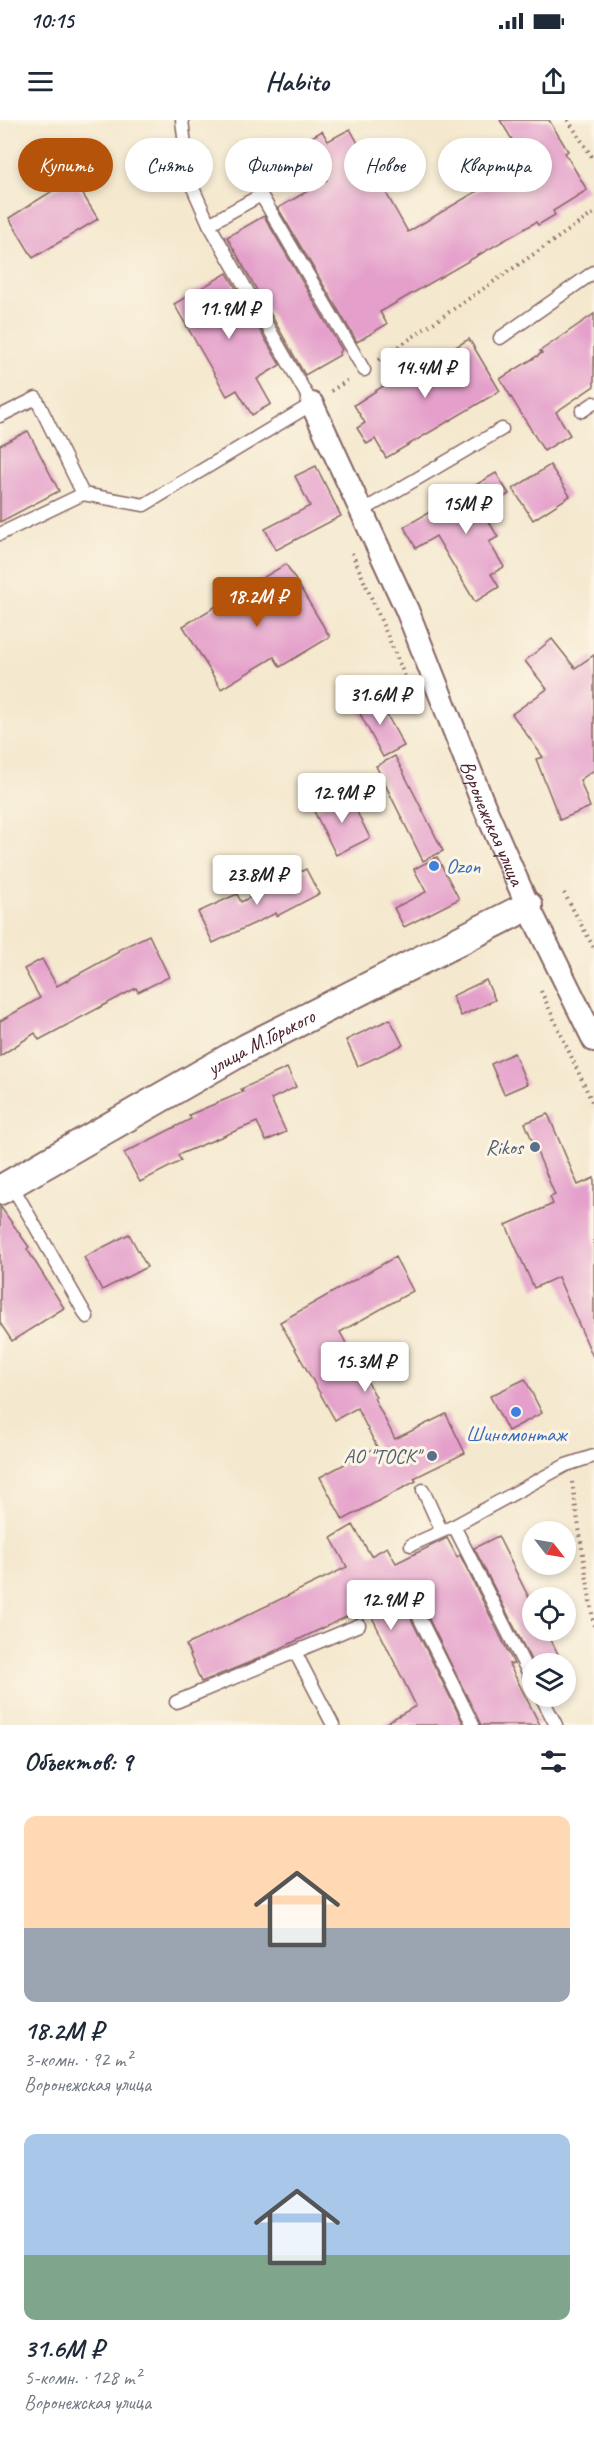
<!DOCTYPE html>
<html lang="ru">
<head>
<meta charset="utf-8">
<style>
	body { margin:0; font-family:Caveat,sans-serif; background:#f2f2f3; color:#1f2937; height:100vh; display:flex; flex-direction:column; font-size:22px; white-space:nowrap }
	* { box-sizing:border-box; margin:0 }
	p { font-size:20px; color:#747a83 }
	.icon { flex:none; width:33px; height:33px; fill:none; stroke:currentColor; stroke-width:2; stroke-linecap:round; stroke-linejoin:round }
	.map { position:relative; height:1605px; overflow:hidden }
	.side { display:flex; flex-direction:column; background:#fff; flex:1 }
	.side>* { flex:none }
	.top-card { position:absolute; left:18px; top:18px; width:558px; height:54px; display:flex; gap:12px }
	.needle { width:39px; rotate:121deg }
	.fabs { position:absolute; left:522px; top:1401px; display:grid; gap:12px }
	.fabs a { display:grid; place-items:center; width:54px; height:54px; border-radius:50%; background:#fff; box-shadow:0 3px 9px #0003; font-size:30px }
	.price { position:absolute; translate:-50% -51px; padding:0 14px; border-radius:6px; background:#fff; color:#222; font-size:20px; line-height:39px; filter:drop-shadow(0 2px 3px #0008) }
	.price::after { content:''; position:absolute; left:50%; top:36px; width:18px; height:14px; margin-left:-9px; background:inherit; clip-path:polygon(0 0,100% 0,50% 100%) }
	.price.active { background:#b45309; color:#fff }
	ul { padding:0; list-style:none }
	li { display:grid; align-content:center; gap:12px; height:318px; padding:0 24px }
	li span { display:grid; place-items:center; height:186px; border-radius:12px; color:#555 }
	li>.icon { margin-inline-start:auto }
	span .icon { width:108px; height:108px; fill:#fffc; stroke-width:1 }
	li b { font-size:26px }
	h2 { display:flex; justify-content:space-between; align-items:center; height:72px; padding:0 24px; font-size:26px }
	.pill { padding:0 21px; border-radius:27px; background:#fff; box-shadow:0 3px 9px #0003; font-size:21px; line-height:54px }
	.pill.active { background:#b45309; color:#fff }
	.status { display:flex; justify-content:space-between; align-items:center; height:42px; padding:0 30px; background:#fff; direction:ltr }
	.status svg { height:16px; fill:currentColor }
	header { display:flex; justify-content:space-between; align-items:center; height:78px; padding:0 24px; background:#fff; font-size:27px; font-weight:600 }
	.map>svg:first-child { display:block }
	.building { fill:#e49fcb }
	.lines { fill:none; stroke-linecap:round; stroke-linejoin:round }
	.service-casing { stroke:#866564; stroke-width:15 }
	.minor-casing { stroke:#866564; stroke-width:26 }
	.tertiary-casing { stroke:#866564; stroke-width:32 }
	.path { stroke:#866564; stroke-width:4; stroke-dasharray:1.5 4.5; stroke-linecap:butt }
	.service { stroke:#fff; stroke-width:12 }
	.minor { stroke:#fff; stroke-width:22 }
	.tertiary { stroke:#fff; stroke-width:28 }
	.shop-dot { fill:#3f7fe0; stroke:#fcf5e5; stroke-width:2 }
	.service-dot { fill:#5c6f8a; stroke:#fcf5e5; stroke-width:2 }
	.labels { text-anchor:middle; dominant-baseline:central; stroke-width:6; stroke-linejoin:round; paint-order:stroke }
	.street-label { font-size:21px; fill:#4a1f2b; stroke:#fcf5e5 }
	.shop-label { font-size:21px; fill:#366cbe; stroke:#fcf5e5; text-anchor:start }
	.service-label { font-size:21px; fill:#4e5e75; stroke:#fcf5e5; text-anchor:end }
</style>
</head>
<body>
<div class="status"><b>10:15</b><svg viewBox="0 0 49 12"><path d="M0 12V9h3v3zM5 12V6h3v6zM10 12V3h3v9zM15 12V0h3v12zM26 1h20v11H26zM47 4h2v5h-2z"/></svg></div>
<header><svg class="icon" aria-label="menu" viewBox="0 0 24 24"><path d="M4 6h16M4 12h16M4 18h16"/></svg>Habito<svg class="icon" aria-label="share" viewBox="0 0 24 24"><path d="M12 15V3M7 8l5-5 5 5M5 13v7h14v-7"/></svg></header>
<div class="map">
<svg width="594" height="1605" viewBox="0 0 594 1605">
	<rect width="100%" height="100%" fill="#fcf5e5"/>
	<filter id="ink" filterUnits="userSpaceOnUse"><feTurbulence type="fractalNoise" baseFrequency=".0167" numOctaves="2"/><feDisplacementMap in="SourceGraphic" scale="12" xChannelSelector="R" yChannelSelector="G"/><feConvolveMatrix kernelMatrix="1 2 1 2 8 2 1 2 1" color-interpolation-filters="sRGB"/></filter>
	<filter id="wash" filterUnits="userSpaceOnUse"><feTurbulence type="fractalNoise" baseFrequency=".008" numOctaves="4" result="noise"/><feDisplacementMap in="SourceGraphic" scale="24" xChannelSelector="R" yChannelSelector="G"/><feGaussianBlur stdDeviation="1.35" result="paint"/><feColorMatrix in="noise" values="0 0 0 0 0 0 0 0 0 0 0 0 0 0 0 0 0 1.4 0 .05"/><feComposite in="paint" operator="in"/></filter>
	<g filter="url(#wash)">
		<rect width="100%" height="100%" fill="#f4e8ce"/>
		<g id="blocks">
			<g class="building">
				<polygon points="500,0 549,0 568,31 565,33 587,70 553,91 555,95 538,105 536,102 380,192 387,204 357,222 278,88 327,60 305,21 322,11 328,21 350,9 408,112 526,42"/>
				<polygon points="73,58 98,99 33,138 9,98"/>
				<polygon points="264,96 342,230 339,232 340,235 305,255 227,117"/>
				<polygon points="227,153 280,245 257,259 271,284 252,295 237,270 227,276 174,184"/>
				<polygon points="594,194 594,266 556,292 570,315 544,331 500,259 542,233 540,231"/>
				<polygon points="469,219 500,271 386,338 375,319 367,324 357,308 365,303 354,285 394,259 396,262"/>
				<polygon points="28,311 59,371 0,402 0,325"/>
				<polygon points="550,345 570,376 533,400 513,369"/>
				<polygon points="316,346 341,396 276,430 265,409 310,386 295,356"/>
				<polygon points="496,353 509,374 482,390 498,417 489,422 504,447 491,454 499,467 475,482 436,416 416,428 404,407"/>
				<polygon points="286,444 330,517 280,547 274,537 221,569 183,506"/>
				<polygon points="552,519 575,548 594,535 594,650 580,660 590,687 560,700 536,639 543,637 512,594 547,569 525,541"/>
				<polygon points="376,575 404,626 383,637 356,586"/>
				<polygon points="395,636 443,731 423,741 376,646"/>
				<polygon points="348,674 370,718 336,735 314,691"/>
				<polygon points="437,737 459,779 404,807 394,788 426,772 414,749"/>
				<polygon points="306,749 319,774 277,796 276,793 213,823 198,792 237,774 241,782"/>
				<polygon points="149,815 169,857 138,872 136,868 39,920 35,913 0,936 0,901 40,878 24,849 42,839 57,866 119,832 118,830"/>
				<polygon points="486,860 495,880 461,896 452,876"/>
				<polygon points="390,899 403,925 358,946 346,920"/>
				<polygon points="514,933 527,964 504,974 491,944"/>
				<polygon points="287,948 296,967 271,979 286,1012 266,1021 257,1002 178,1035 181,1041 140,1062 124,1033 191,999 189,995 243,972 241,969"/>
				<polygon points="548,994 578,1065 594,1058 594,1239 558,1157 534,1168 506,1105 553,1084 550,1077 555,1075 525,1003"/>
				<polygon points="0,1086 29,1127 27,1129 64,1188 12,1221 0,1203"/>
				<polygon points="129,1114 147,1147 102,1170 84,1137"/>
				<polygon points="395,1137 413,1171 340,1212 376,1277 374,1278 395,1319 446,1294 465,1333 414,1358 416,1361 343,1400 320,1357 377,1327 357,1288 335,1300 280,1202"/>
				<polygon points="525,1259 542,1293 508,1311 490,1276"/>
				<polygon points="353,1405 371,1436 387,1427 396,1443 447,1418 457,1437 460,1435 514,1544 509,1544 540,1605 481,1605 416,1473 410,1469 402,1472 402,1481 464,1605 382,1605 416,1586 367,1487 258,1539 201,1562 186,1525 347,1447 331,1418"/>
				<polygon points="498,1416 532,1484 532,1510 546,1510 563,1544 533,1544 474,1428"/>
			</g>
		</g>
	</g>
	<g filter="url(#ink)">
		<use href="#blocks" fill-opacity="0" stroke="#866564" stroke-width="1.5"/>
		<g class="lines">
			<g class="service-casing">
				<g id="service">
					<polyline points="182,0 189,59 209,104"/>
					<polyline points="500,218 594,152"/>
					<polyline points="582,291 594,283"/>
					<polyline points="0,296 36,278 83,374"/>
					<polyline points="362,391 502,309"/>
					<polyline points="0,414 83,374 144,385 312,284 209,104 261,75 364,250"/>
					<polyline points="11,1064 87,1197"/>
					<polyline points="423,1370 441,1410"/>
					<polyline points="454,1406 532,1560"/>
					<polyline points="411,1425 454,1406 566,1345 594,1336"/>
					<polyline points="409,1477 473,1605"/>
					<polyline points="295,1532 333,1605"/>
					<polyline points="541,1576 556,1605"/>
					<polyline points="176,1582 359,1505"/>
				</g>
			</g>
			<g class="minor-casing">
				<g id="minor">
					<path id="s1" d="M312 284 407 490 484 686 528 786 594 920"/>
				</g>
			</g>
			<g class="tertiary-casing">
				<g id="tertiary">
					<path id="s2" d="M0 1070 247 928 528 786"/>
				</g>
			</g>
			<g class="path">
				<polyline points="568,0 594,40"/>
				<polyline points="379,240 594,93"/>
				<polyline points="331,271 350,259"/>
				<polyline points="352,433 413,575"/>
				<polyline points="564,773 594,828"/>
				<polyline points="541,871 594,986"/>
				<polyline points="572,1362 594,1506"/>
			</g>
			<use href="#service" class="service"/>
			<use href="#minor" class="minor"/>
			<use href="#tertiary" class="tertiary"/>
		</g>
	</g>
	<g class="shop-dot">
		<circle cx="434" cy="746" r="6"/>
		<circle cx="516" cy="1292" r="6"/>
	</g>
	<g class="service-dot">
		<circle cx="535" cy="1027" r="6"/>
		<circle cx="432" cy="1336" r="6"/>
	</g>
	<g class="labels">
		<g class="street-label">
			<text stroke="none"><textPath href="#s1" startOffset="456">Воронежская улица</textPath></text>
			<text stroke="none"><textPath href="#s2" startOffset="300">улица М.Горького</textPath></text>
		</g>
		<g class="shop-label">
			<text x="446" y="746">Ozon</text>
			<text x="516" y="1314" text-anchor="middle">Шиномонтаж</text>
		</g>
		<g class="service-label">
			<text x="523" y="1027">Rikos</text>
			<text x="420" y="1336">АО "ТОСК"</text>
		</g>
	</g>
</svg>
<div class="fabs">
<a><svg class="needle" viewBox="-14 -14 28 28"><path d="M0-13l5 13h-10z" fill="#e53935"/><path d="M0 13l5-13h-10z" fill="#747a83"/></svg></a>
<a><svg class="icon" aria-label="locate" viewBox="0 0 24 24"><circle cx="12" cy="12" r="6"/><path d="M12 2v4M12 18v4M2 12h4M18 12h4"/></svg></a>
<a><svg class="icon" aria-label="layers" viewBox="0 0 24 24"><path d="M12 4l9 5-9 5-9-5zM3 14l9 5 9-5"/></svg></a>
</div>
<b class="price" style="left:229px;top:220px">11.9M ₽</b>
<b class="price" style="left:425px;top:279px">14.4M ₽</b>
<b class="price" style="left:466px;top:415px">15M ₽</b>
<b class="price active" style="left:257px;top:508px">18.2M ₽</b>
<b class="price" style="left:380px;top:606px">31.6M ₽</b>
<b class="price" style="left:342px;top:704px">12.9M ₽</b>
<b class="price" style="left:257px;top:786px">23.8M ₽</b>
<b class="price" style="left:365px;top:1273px">15.3M ₽</b>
<b class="price" style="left:391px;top:1511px">12.9M ₽</b>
<div class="top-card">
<a class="pill active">Купить</a>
<a class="pill">Снять</a>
<a class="pill">Фильтры</a>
<a class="pill">Новое</a>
<a class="pill">Квартира</a>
</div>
</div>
<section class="side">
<h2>Объектов: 9<svg class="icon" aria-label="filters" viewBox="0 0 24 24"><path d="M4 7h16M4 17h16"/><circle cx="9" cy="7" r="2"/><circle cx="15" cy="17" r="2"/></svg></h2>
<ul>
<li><span style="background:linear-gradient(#ffd9b3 60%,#9aa5b1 0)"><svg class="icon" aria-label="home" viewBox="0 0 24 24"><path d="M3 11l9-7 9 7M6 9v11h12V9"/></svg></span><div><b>18.2M ₽</b><p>3-комн. · 92 m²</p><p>Воронежская улица</p></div></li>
<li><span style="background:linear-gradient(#a9c7e8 65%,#7fa58c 0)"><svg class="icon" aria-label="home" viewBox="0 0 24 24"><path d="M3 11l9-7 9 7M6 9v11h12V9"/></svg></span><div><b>31.6M ₽</b><p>5-комн. · 128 m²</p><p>Воронежская улица</p></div></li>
</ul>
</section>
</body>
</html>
